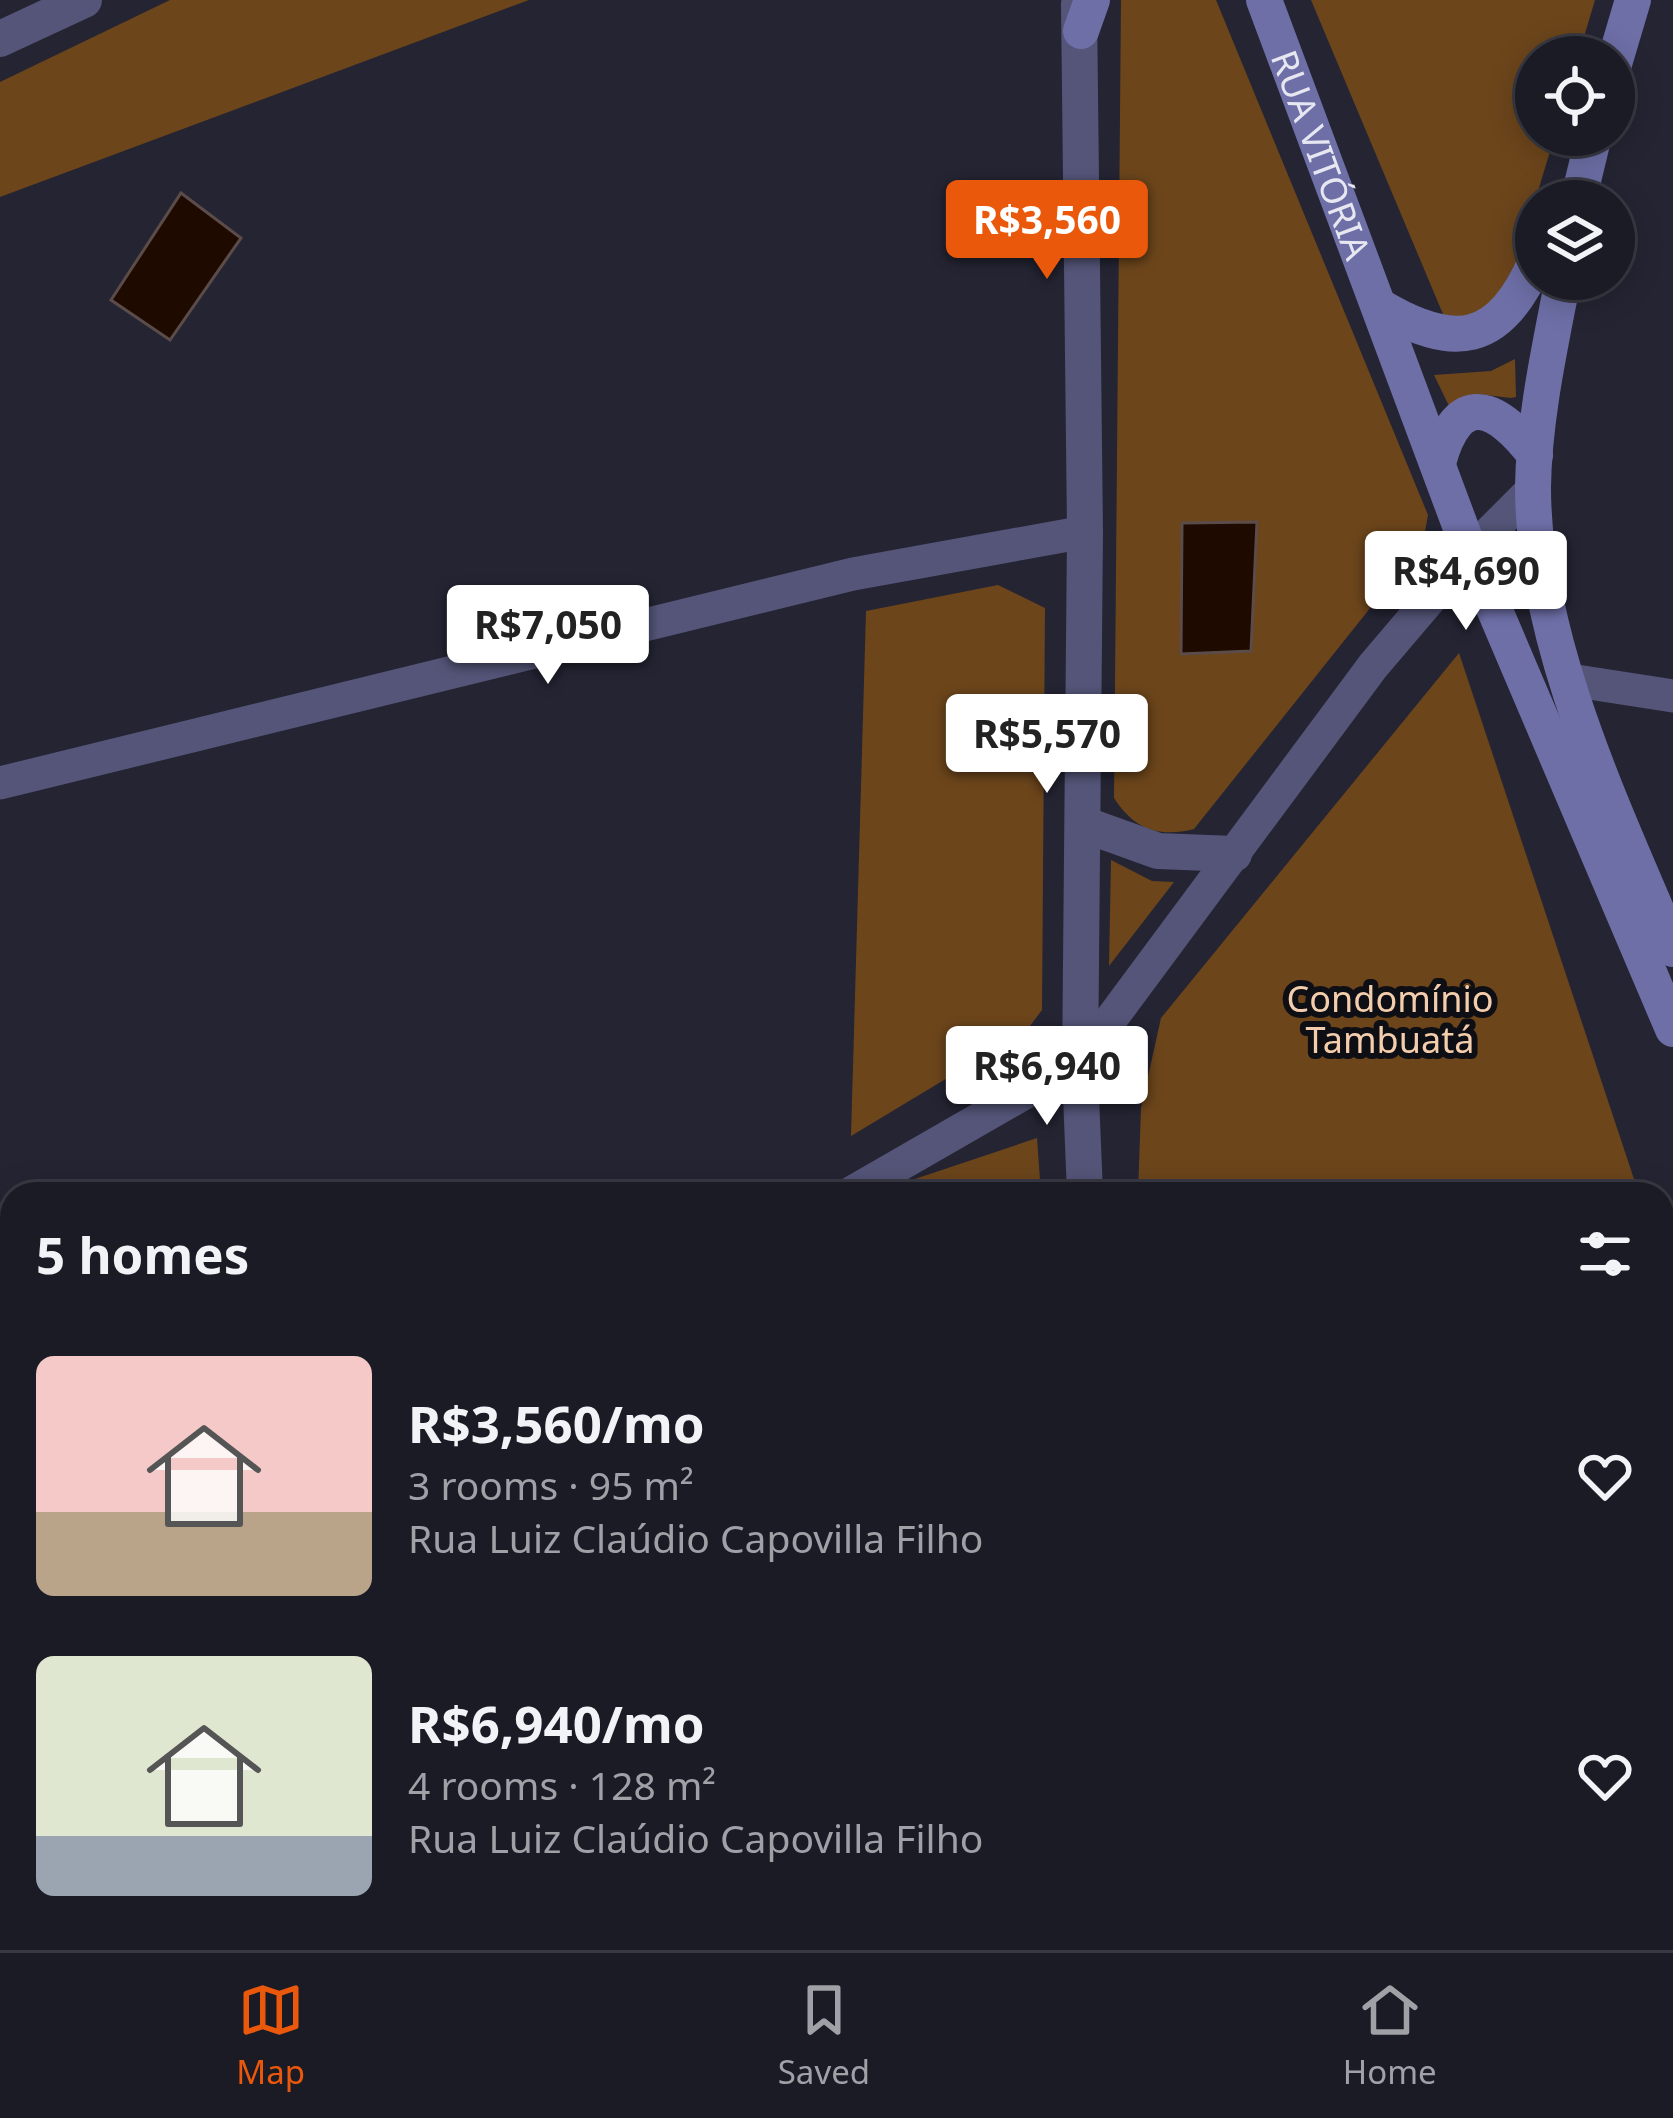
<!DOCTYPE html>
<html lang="en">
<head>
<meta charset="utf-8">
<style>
	body { margin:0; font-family:"Noto Sans",sans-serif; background:#282832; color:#f1f3f6; height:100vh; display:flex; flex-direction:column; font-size:45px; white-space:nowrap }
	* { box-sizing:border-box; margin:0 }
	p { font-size:39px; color:#a0a1a7 }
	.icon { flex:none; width:66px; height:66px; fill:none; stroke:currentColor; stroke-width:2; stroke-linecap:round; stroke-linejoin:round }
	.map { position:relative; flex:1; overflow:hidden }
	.panel { position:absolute; left:0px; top:1182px; width:1674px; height:768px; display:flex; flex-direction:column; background:#1b1b26; border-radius:36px 36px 0 0; box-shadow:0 6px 30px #0003,0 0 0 3px #393943 }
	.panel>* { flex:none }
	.fabs { position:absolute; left:1515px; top:36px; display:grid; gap:24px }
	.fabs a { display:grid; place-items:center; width:120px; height:120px; border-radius:50%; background:#1b1b26; box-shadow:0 6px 30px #0003,0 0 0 3px #393943; font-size:60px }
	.price { position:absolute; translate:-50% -102px; padding:0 27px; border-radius:12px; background:#fff; color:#222; font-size:39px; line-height:78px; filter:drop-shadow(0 3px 6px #0008) }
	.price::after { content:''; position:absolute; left:50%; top:72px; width:36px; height:27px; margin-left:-18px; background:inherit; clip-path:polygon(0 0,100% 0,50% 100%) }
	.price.active { background:#ea580c; color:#fff }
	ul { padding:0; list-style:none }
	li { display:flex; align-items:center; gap:36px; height:300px; padding:0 36px }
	li span { display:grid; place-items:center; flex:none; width:336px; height:240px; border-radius:18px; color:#555 }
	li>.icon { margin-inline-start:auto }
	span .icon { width:144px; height:144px; fill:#fffc; stroke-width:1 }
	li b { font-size:51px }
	h2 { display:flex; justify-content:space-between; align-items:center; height:144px; padding:0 36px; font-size:51px }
	.tabs { display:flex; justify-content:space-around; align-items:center; height:168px; border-top:3px solid #393943; background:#1b1b26; font-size:33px; color:#a0a1a7 }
	.tabs a { display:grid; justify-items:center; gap:6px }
	.tabs .active { color:#ea580c }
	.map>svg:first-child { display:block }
	.green { fill:#6c451b }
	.water { fill:#1f0a00; stroke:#5b4c49; stroke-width:3 }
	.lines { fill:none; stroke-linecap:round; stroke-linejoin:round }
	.path { stroke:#82828f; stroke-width:6; stroke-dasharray:3 9; stroke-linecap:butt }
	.service { stroke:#545578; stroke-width:16 }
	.pedestrian { stroke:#545578; stroke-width:24 }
	.minor { stroke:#545578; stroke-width:33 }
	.tertiary { stroke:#545578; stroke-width:36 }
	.secondary { stroke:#6e6fa7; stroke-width:36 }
	.labels { text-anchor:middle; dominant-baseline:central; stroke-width:12; stroke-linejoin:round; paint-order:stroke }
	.street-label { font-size:36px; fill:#e7e7f2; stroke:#0e0e15 }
	.park-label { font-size:36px; fill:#f4ceac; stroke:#0e0e15 }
</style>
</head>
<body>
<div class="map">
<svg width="1673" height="1950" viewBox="0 0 1673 1950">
	<rect width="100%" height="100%" fill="#242433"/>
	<g class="green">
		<polygon points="170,0 529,0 0,197 0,82"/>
		<path d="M1121 0H1216L1428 515 1424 537 1410 558 1194 829C1158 838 1134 829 1114 798Z"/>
		<polygon points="1311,0 1595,0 1578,57 1536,57 1536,135 1555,135 1503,307 1448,326"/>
		<polygon points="1515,359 1516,397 1511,398 1478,394 1449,406 1434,375 1491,371"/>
		<polygon points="998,585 1045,608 1042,1010 1027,1030 851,1136 866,611"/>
		<polygon points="1459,653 1639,1194 1138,1194 1141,1108 1161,1018"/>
		<polygon points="1111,860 1152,881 1174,882 1109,966"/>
		<polygon points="1037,1138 1041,1194 883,1194 897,1185"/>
		<polygon points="1662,1258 1673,1289 1673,1871 1662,1875"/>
		<polygon points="0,1265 12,1281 12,1628 0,1635"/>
	</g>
	<g class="water">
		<polygon points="181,193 241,238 170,340 111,300"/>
		<polygon points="1257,522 1251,651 1181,654 1182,523"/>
	</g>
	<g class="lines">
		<polyline class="path" points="0,1314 12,1309"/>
		<g class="service">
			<polyline points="857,1938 858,1950"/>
			<polyline points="1276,1950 1290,1946 1287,1938"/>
		</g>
		<polyline class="pedestrian" points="0,1388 0,1435"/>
		<g class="minor">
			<polyline points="1570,680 1673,696"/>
			<polyline points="0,783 853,574 1085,532"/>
			<polyline points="849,1194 1080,1061 1373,666 1470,552 1533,489"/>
			<polyline points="0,1228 12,1238"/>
			<polyline points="0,1679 12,1672"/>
			<polyline points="0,1716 12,1736"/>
			<polyline points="133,1938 141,1950"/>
			<polyline points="474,1938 481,1950"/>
			<polyline points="1388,1938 1394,1950"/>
			<polyline points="904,1950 923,1938"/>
		</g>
		<g class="tertiary">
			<polyline points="1079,4 1085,532 1080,1071 1085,1194"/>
			<polyline points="0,39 84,0"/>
			<polyline points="1083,824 1158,851 1234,854"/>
			<polyline points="1084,1950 1085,1938"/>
		</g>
		<g class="secondary">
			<path id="s1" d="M1264 0 1470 552 1673 1029"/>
			<polyline points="1081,31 1092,0"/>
			<polyline points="1614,64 1633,0"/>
			<polyline points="1578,201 1594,135"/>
			<path d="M1563 279C1550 347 1534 418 1533 487 1533 642 1614 809 1673 949"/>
			<path d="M1379 306C1454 351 1500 345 1536 261"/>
			<path d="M1438 463C1458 387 1498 406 1535 455"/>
		</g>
	</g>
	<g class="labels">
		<g class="street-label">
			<text stroke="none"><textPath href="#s1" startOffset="165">RUA VITÓRIA</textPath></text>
		</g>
		<g class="park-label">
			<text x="1390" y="998">Condomínio<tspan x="1390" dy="41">Tambuatá</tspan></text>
		</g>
	</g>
</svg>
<div class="fabs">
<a><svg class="icon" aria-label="locate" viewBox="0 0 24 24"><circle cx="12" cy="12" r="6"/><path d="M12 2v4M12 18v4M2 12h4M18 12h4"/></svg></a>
<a><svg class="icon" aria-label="layers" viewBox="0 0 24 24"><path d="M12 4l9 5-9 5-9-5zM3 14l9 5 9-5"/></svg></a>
</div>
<b class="price active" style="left:1047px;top:282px">R$3,560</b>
<b class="price" style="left:1466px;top:633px">R$4,690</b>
<b class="price" style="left:548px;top:687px">R$7,050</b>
<b class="price" style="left:1047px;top:796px">R$5,570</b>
<b class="price" style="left:1047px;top:1128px">R$6,940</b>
<section class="panel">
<h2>5 homes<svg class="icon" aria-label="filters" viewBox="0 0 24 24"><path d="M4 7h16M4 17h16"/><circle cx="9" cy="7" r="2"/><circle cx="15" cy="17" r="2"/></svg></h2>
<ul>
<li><span style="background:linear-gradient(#f6c9c9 65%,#b9a48a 0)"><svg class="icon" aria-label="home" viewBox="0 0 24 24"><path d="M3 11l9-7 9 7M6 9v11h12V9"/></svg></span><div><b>R$3,560/mo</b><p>3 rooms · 95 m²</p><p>Rua Luiz Claúdio Capovilla Filho</p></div><svg class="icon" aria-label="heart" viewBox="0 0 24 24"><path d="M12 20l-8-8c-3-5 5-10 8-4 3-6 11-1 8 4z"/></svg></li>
<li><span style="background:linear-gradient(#dfe7d0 75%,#9aa5b1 0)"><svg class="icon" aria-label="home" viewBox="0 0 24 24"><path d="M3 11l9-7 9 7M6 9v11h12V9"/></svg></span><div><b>R$6,940/mo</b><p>4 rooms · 128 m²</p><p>Rua Luiz Claúdio Capovilla Filho</p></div><svg class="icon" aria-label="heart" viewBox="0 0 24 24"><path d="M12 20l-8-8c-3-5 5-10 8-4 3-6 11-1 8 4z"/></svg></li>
</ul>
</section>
</div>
<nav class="tabs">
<a class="active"><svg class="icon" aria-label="map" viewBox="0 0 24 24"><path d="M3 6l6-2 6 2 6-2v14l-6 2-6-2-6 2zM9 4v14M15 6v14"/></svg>Map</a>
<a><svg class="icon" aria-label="saved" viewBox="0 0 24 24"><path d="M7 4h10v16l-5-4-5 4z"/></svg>Saved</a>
<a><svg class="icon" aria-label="home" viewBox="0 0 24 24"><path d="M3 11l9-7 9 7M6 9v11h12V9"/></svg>Home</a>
</nav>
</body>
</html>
